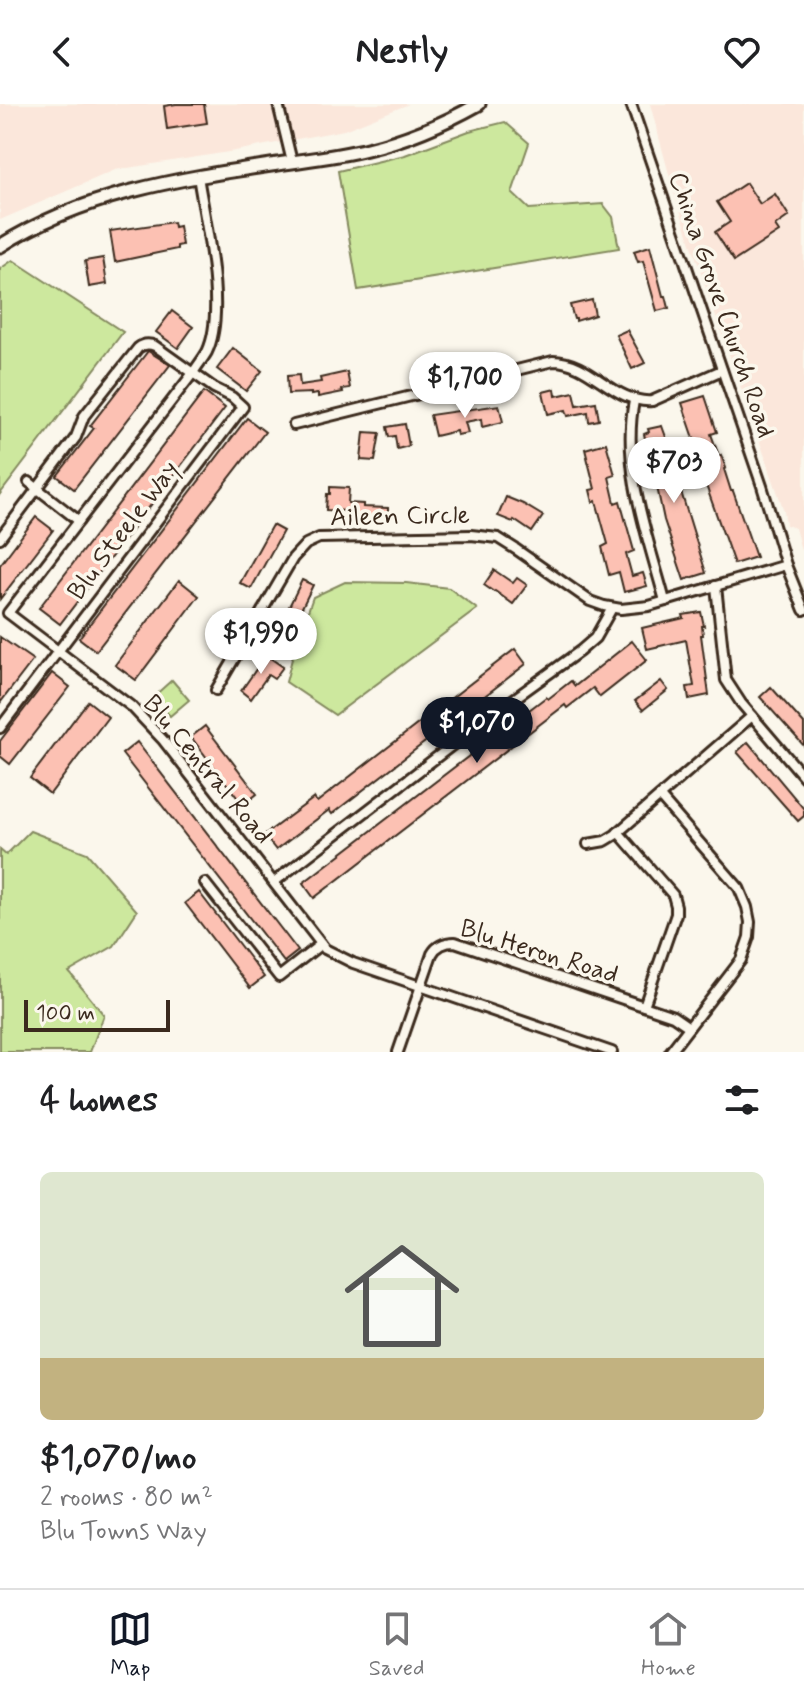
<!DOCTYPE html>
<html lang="en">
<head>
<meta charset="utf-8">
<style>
	body { margin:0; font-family:Mynerve,sans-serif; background:#f6f6f6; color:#202124; height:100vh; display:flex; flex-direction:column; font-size:30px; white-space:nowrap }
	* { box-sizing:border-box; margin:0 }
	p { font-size:26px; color:#757577 }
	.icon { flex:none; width:44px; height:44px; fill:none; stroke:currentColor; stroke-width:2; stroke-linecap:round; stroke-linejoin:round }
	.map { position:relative; height:948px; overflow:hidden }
	.sheet { display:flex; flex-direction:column; background:#fff; flex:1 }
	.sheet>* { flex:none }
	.scale { position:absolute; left:24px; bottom:20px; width:146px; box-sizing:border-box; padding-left:8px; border:4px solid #3b2a1e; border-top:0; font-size:22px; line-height:28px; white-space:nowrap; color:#3b2a1e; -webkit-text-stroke:6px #fbf7ec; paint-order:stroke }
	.price { position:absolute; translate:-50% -68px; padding:0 18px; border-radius:28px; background:#fff; color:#222; font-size:26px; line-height:52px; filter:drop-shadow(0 2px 4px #0008) }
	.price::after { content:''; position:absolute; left:50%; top:48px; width:24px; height:18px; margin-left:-12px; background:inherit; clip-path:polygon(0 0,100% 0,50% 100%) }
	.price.on { background:#111827; color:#fff }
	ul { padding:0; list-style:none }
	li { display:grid; align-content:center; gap:16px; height:424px; padding:0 40px }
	li span { display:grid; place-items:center; height:248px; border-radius:12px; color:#555 }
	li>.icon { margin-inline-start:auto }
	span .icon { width:144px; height:144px; fill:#fffc; stroke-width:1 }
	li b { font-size:34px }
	h2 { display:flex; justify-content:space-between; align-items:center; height:96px; padding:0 40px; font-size:34px }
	header { display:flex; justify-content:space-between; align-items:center; height:104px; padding:0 40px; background:#fff; font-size:36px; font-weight:700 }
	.menu { display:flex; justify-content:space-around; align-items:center; height:112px; border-top:2px solid #e0e0e0; background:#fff; font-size:22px; color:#757577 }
	.menu a { display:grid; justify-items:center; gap:4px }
	.menu .on { color:#111827 }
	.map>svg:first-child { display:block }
	.built { fill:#fbe7db }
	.green { fill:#cde89e; stroke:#84895e; stroke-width:2 }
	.building { fill:#fcc1b3; stroke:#3b2a1e; stroke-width:2 }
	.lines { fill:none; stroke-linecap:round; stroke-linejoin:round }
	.street-casing { stroke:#3b2a1e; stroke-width:14 }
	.secondary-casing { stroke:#3b2a1e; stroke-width:17 }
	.street { stroke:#fbf7ec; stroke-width:8 }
	.secondary { stroke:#fbf7ec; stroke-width:11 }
	.labels { text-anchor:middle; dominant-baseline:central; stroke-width:7; stroke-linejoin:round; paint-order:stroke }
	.street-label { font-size:26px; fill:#3b2a1e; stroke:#fbf7ec }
</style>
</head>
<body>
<header><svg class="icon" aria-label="back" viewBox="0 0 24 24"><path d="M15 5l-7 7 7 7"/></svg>Nestly<svg class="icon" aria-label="heart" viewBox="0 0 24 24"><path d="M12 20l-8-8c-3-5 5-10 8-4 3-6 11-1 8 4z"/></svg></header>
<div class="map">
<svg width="804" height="948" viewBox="0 0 804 948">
	<rect width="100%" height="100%" fill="#fbf7ec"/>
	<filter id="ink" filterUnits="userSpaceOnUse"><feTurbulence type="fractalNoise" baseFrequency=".0125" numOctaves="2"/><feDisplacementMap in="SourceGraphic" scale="16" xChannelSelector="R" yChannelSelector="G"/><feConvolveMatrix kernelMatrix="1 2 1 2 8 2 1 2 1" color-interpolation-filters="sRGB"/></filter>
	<g filter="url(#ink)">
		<g class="built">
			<polygon points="0,0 409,0 344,26 235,47 115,66 0,116"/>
			<polygon points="650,0 804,0 804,445 801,446 795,424 786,421 784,407 710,196 673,85"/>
		</g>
		<g class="green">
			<polygon points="505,18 529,39 512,89 529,105 603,100 613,113 619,144 358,186 338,67 405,51 469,27"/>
			<polygon points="13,156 123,228 0,390 0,165"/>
			<polygon points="345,478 406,479 449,484 477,505 335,611 286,578 294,547 313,493"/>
			<polygon points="172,576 189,596 170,612 153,593"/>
			<polygon points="30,727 87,749 137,807 114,842 69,868 104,911 90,948 0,948 0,746 6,751"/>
		</g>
		<g class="building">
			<polygon points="176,0 204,0 207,19 167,25 164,2"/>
			<polygon points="746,79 760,100 775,90 789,112 775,122 779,128 734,157 715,128 730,118 717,98"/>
			<polygon points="173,118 174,123 179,122 182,141 177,142 177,145 115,158 110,127"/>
			<polygon points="650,142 663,192 666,192 669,204 657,207 643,157 638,158 634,147"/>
			<polygon points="103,154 107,180 89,183 85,157"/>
			<polygon points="592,196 595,211 576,217 576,215 574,215 570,201"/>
			<polygon points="172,207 193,223 178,244 156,228"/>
			<polygon points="627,226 645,259 632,265 616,231"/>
			<polygon points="233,244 262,267 246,287 217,265"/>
			<polygon points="148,247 170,261 74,385 57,372 94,324 90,322"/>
			<polygon points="347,268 350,284 342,285 343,288 318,293 318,290 311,291 311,289 288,290 287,272 299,271 300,281 321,278 320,274"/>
			<polygon points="555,285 556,292 574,288 577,301 596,298 599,316 589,318 588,308 568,312 566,306 548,310 543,288"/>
			<polygon points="204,288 225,304 60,520 39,504"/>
			<polygon points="705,292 717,328 711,330 719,352 721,351 726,364 724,365 731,387 733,387 756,453 734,460 692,342 696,340 682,299"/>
			<polygon points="499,301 503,318 482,323 481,315 465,318 468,329 457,331 456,327 435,332 430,311"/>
			<polygon points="247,314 265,328 96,547 79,534"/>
			<polygon points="405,320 409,342 397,345 395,332 389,333 387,323"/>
			<polygon points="662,322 675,358 678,357 681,369 677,370 682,391 706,469 684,476 664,416 657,383 661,382 655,358 651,359 644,330 649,328 648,325"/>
			<polygon points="364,328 380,329 375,357 361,356"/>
			<polygon points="606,339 615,371 609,373 615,399 620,397 634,447 626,450 632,472 643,469 647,482 624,488 619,468 609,471 602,443 608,440 596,397 593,398 590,386 595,385 585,345"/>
			<polygon points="330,383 349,384 348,399 363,400 363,403 388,404 388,417 350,414 350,407 326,406 327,390 330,390"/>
			<polygon points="506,393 523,400 543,412 532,428 514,416 513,418 498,412"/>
			<polygon points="36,413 53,426 0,495 0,461"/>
			<polygon points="272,421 283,427 251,485 240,479"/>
			<polygon points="494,466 513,479 517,474 527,481 513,500 495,487 494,488 484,481"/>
			<polygon points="179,476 199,492 136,576 115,561"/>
			<polygon points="302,476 313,481 289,530 296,533 289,548 271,540 274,534 271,532 275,523 278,525"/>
			<polygon points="701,508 704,522 702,522 703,531 701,531 709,591 689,595 687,583 694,582 686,536 647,545 642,524 684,514 683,511"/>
			<polygon points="0,533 33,556 0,599"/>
			<polygon points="632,537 647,556 600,593 593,584 567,604 565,601 314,794 303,779 546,593 548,595 571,577 575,582"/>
			<polygon points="515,545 526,560 332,710 329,706 276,746 264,731 314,694 317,698"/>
			<polygon points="266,551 283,563 274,575 268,571 251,595 241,587"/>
			<polygon points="52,569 70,583 10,660 0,652 0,637"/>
			<polygon points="661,577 668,586 643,606 635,597"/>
			<polygon points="771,583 804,620 804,642 760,593"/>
			<polygon points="88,597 108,613 50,690 30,674"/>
			<polygon points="205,622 257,690 243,701 191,633"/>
			<polygon points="137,638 298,847 284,858 122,650"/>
			<polygon points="748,638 804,705 804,712 798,717 737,648"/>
			<polygon points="199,788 264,873 250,884 185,799"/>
		</g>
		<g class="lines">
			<g class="street-casing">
				<g id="street">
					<polyline points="278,0 292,58"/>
					<polyline points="631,0 762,382 786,461 804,506"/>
					<path d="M198 72C205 118 227 207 207 248 203 255 197 262 193 269L8 509 132 603 163 636 325 845 353 859 612 948"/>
					<path d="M634 297C621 363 648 433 665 497"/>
					<path d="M294 321 553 257C591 257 614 300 652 297L722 266"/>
					<polyline points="29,378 79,417"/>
					<path d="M0 434 76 333 84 312 138 244C143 240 148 239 155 242L214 284 232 293 243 303 0 624"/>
					<polyline points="716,482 726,576 741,599 804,673"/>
					<polyline points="216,586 293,454 306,440 319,434 471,431 498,434 517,446 590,497 604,502 621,505 649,502 786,461"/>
					<polyline points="660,693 739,784 747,803 750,818 749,833 741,856 670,948"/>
					<polyline points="618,728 673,791 676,802 676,810 644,902"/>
					<polyline points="588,740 605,737 615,731 752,612"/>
					<polyline points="274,778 493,610 580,547 595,534 612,504"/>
					<polyline points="205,779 279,873 321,840"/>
					<path d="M398 948 432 850C437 841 445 838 455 838L673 912 689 923"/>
				</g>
			</g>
			<g class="secondary-casing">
				<path id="secondary" d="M0 142C82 90 177 75 271 61 303 56 336 53 367 45 405 36 445 19 479 0"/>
			</g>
			<use href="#street" class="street"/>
			<use href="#secondary" class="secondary"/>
		</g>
	</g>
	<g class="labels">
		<g class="street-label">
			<text transform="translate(721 201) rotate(71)">China Grove Church Road</text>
			<text transform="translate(400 413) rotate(-1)">Aileen Circle</text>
			<text transform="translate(124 427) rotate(-53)">Blu Steele Way</text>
			<text transform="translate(207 666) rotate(50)">Blu Central Road</text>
			<text transform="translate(539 848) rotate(17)">Blu Heron Road</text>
		</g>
	</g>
</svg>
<div class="scale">100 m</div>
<b class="price" style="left:465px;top:316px">$1,700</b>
<b class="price" style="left:674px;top:401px">$703</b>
<b class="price" style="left:261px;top:572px">$1,990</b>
<b class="price on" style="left:477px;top:661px">$1,070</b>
</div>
<section class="sheet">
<h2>4 homes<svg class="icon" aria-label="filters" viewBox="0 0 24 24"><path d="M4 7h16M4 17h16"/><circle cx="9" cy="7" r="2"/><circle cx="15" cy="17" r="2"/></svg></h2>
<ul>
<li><span style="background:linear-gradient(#dfe7d0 75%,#c2b280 0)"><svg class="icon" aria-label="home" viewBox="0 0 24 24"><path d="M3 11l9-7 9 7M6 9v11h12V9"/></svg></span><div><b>$1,070/mo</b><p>2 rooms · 80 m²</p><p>Blu Towns Way</p></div></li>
</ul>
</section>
<nav class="menu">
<a class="on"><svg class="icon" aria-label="map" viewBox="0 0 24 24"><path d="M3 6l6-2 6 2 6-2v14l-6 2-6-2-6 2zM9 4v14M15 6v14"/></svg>Map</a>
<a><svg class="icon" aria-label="saved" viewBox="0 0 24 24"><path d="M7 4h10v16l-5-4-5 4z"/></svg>Saved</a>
<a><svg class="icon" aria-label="home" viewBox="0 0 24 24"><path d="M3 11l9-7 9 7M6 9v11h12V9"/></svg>Home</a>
</nav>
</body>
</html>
